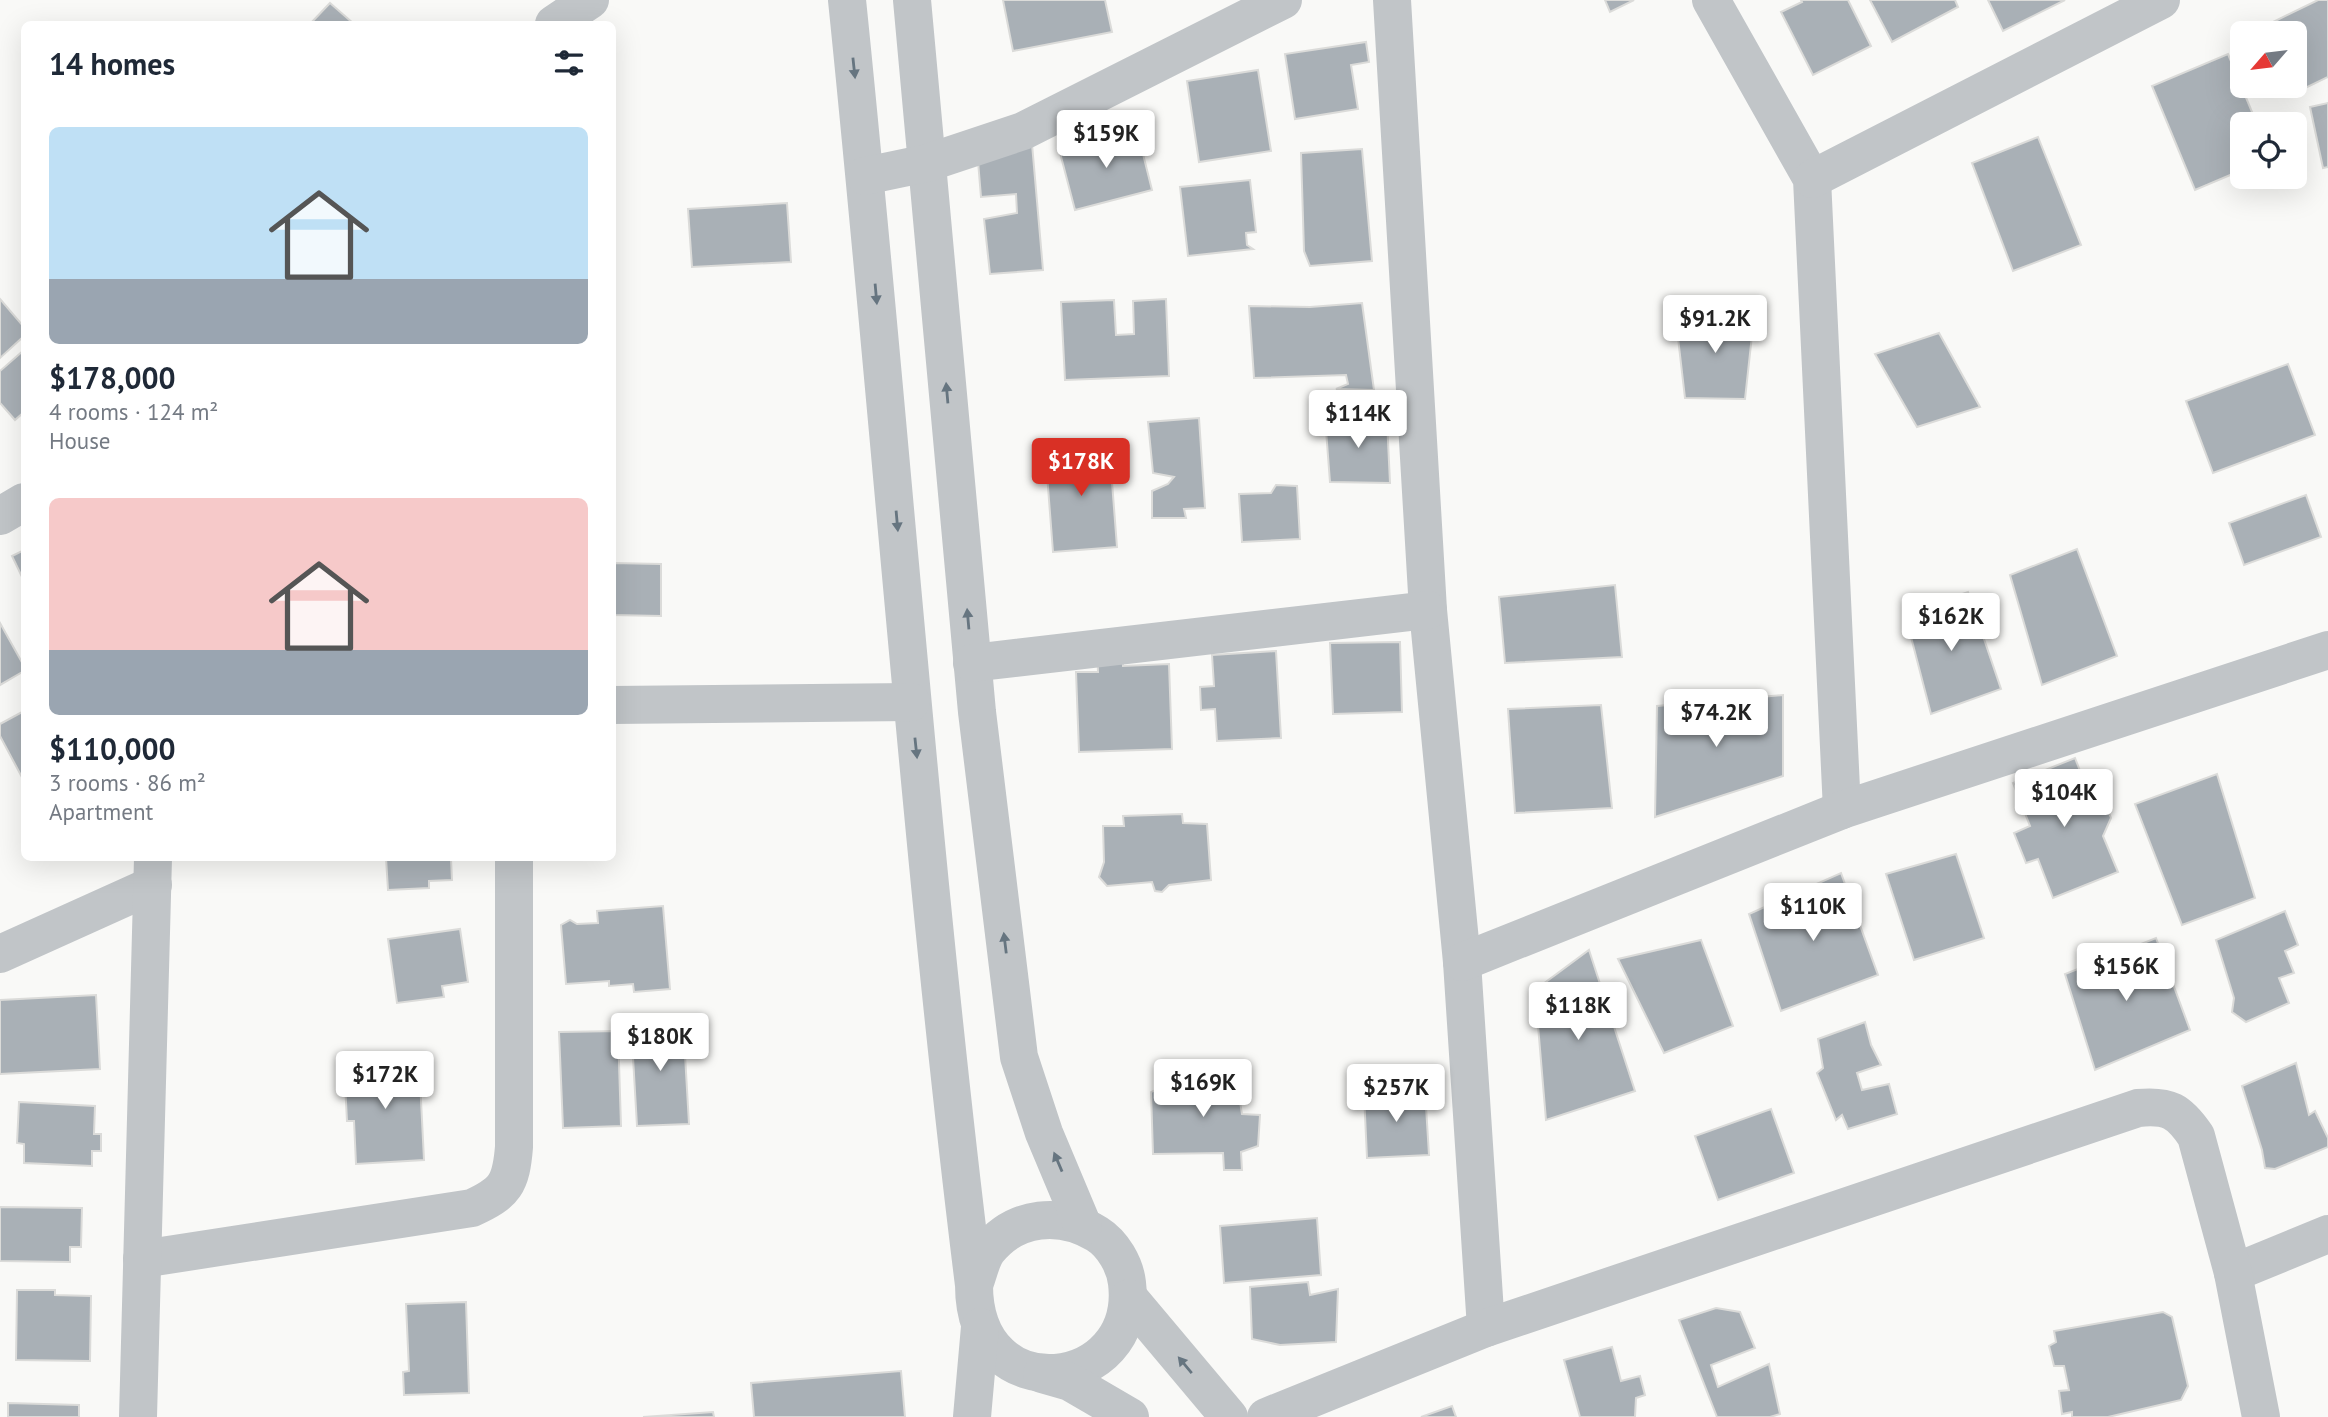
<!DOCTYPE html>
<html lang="en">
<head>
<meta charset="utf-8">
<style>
	body { margin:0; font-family:"PT Sans",sans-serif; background:#f6f6f7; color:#1f2937; height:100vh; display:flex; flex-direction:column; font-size:26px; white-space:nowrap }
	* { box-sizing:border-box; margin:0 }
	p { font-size:23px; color:#747a83 }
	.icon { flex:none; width:38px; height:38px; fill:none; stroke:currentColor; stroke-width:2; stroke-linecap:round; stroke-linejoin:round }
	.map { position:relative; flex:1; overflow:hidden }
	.drawer { position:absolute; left:21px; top:21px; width:595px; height:840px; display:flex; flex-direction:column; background:#fff; border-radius:10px; box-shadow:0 7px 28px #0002 }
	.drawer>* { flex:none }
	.needle { width:46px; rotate:242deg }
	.buttons { position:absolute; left:2230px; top:21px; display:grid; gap:14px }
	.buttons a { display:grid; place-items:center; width:77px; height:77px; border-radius:10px; background:#fff; box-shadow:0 7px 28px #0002; font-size:35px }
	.price { position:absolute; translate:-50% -60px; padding:0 16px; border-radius:7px; background:#fff; color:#222; font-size:23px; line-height:46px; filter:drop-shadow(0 2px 4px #0008) }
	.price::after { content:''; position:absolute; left:50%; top:42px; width:21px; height:16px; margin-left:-10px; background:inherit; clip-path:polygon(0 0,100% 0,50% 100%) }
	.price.active { background:#d93025; color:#fff }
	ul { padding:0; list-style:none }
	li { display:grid; align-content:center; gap:14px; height:371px; padding:0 28px }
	li span { display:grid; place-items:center; height:217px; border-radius:10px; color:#555 }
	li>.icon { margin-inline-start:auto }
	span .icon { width:126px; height:126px; fill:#fffc; stroke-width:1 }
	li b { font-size:30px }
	h2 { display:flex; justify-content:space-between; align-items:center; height:84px; padding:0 28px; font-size:30px }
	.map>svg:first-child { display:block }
	.building { fill:#a9b0b6; stroke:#dbdbd9; stroke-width:2 }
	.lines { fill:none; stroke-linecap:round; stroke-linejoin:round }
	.minor { stroke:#c1c5c8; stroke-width:38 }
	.oneway { fill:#667580 }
</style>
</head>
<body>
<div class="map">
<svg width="2328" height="1417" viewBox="0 0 2328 1417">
	<rect width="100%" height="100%" fill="#f9f9f7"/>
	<g class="building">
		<polygon points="1003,0 1105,0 1112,32 1013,51"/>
		<polygon points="1605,0 1634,0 1610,12"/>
		<polygon points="1801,0 1848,0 1871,46 1813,75 1781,12 1802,2"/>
		<polygon points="1870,0 1955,0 1958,7 1892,42"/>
		<polygon points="1988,0 2065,0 2003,31"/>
		<polygon points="2318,0 2328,0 2328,77 2295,93 2291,86 2294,86 2294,33 2266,33 2263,27"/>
		<polygon points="330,3 354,24 310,24"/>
		<polygon points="1366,42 1369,62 1351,65 1358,109 1295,119 1285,54"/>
		<polygon points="2228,54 2257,124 2242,124 2242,170 2195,190 2152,86"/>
		<polygon points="1258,70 1271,151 1199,162 1187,81"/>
		<polygon points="2328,103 2328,167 2323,168 2310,107"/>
		<polygon points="1137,130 1152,190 1075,210 1059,149"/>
		<polygon points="2038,137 2081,245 2013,271 1972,163"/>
		<polygon points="1032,144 1043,270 990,274 984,219 1017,213 1016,194 981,197 978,161"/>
		<polygon points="1362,149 1372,261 1310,266 1304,251 1301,153"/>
		<polygon points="1250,180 1256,232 1246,233 1247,245 1253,249 1188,256 1180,187"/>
		<polygon points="787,203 791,262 692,267 688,209"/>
		<polygon points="0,299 24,327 24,336 0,358"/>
		<polygon points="1166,299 1169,376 1065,380 1061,302 1114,300 1116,335 1134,334 1133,301"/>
		<polygon points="1362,303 1374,390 1336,389 1348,384 1346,375 1254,378 1249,306 1310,307"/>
		<polygon points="1675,312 1754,317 1745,399 1685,398"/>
		<polygon points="1939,333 1980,407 1917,427 1875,354"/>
		<polygon points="24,350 24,412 15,420 0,403 0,371"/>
		<polygon points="2288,364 2315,435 2213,473 2186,401"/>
		<polygon points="1375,416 1375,423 1387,420 1390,483 1330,482 1325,417"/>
		<polygon points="1199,418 1205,508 1184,509 1186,518 1152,518 1152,491 1168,484 1174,477 1153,473 1148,422"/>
		<polygon points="1109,443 1117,547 1053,552 1045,448"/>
		<polygon points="1276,485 1297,486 1300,539 1242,542 1239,494 1271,493"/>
		<polygon points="2306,495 2321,537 2244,565 2229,523"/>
		<polygon points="2077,549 2117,656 2042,685 2010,575"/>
		<polygon points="24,550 24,581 12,556"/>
		<polygon points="612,563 661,564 661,616 612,615"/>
		<polygon points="1615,585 1622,657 1505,663 1499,597"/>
		<polygon points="1968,592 2001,689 1931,714 1905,614"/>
		<polygon points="0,623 24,666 24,671 0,685"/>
		<polygon points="1400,642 1402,712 1333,714 1330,643"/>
		<polygon points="1122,646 1123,666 1169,664 1172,749 1079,752 1076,672 1098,672 1097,647"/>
		<polygon points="1276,651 1281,738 1217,741 1215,709 1201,710 1200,687 1214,686 1212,655"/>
		<polygon points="1783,695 1783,776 1655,817 1657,706"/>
		<polygon points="1601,705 1612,808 1515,813 1508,709"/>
		<polygon points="24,711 24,781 0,736 0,724"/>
		<polygon points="2075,758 2091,799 2102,795 2111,818 2103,836 2118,872 2053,898 2038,859 2026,863 2014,833 2030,826 2013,783"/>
		<polygon points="2217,774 2255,898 2182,925 2135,804"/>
		<polygon points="1182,814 1183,823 1207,824 1211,880 1169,885 1162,892 1155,891 1152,882 1107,886 1099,877 1104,862 1103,826 1124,826 1123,816"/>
		<polygon points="1956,854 1984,938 1914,960 1886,874"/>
		<polygon points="386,858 451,858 452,880 429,881 429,888 388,890"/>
		<polygon points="1841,873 1878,975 1781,1011 1749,914"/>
		<polygon points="663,906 670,989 634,992 633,984 609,986 609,981 566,984 561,925 570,920 577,924 598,923 597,911"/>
		<polygon points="2285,911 2298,945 2285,951 2294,973 2279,978 2289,1003 2246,1022 2232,1012 2234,998 2216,940"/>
		<polygon points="460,929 468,982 442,986 444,997 397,1003 388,939"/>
		<polygon points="2156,938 2190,1030 2095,1070 2065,974"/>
		<polygon points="1701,940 1733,1026 1664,1053 1618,959"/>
		<polygon points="1589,950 1635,1091 1546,1120 1535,990"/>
		<polygon points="96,995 100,1069 0,1074 0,1000"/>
		<polygon points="683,1020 689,1124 637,1126 631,1023"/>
		<polygon points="1865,1022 1871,1045 1881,1065 1857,1073 1862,1090 1889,1084 1897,1114 1848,1129 1842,1115 1836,1120 1817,1073 1823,1068 1818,1039"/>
		<polygon points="618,1031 621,1126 563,1128 559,1032"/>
		<polygon points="419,1060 424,1160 356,1164 354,1121 347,1121 344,1064"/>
		<polygon points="2296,1063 2309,1115 2315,1111 2328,1138 2328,1147 2275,1169 2265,1168 2262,1150 2242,1086"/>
		<polygon points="1235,1071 1242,1114 1260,1115 1258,1146 1241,1152 1242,1170 1224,1170 1223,1153 1153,1154 1151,1092 1170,1083"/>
		<polygon points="1425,1090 1429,1155 1367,1158 1364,1094"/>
		<polygon points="19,1102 95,1106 94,1134 101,1134 101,1151 92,1151 92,1166 24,1163 24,1144 17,1143"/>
		<polygon points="1771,1109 1794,1173 1718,1200 1695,1136"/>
		<polygon points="0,1207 82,1208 81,1247 70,1247 70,1262 0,1261"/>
		<polygon points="1317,1218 1321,1275 1224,1283 1220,1226"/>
		<polygon points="1308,1282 1310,1295 1338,1289 1336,1342 1280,1345 1252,1339 1250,1287"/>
		<polygon points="17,1290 55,1290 55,1295 91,1296 90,1361 16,1360"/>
		<polygon points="466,1302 469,1393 404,1395 403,1372 409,1371 406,1304"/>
		<polygon points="1716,1308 1740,1312 1755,1348 1711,1365 1718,1387 1769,1364 1780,1414 1770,1417 1717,1417 1679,1320"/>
		<polygon points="2163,1312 2172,1317 2188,1386 2181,1400 2108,1417 2072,1417 2072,1412 2062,1414 2059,1391 2069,1390 2064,1366 2054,1366 2049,1346 2056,1342 2054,1331"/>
		<polygon points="1612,1347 1621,1381 1640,1376 1645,1395 1636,1398 1635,1417 1580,1417 1564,1360"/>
		<polygon points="901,1371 905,1417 754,1417 751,1383"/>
		<polygon points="8,1403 79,1405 79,1417 8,1417"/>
		<polygon points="1452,1406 1456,1417 1421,1417"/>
		<polygon points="713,1412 714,1417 643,1417"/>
	</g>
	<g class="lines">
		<g class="minor">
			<path d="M847 0C891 428 921 858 974 1285 974 1413 1140 1392 1127 1283 1125 1265 1113 1244 1097 1234 1061 1212 1016 1215 988 1250 981 1259 978 1275 974 1285"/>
			<polyline points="912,0 977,712 1019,1057 1044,1133 1083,1226"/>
			<polyline points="1392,0 1428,610 1462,962 1486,1328"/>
			<polyline points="1711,0 1812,179 1842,810"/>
			<polyline points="554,24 590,0"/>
			<polyline points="865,176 927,163 1023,131 1283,0"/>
			<polyline points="1812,179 2161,0"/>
			<polyline points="0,516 24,502"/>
			<polyline points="972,663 1428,610"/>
			<polyline points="612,705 911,702"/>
			<polyline points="0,954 153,885"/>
			<polyline points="1462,962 1842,810 2328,650"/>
			<path d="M142 1259 472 1208C505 1193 511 1184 514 1147V858"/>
			<polyline points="2233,1273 2328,1234"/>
			<polyline points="1129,1298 1229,1417"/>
			<polyline points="1042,1374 1070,1382 1130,1417"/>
			<polyline points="138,1417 153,858"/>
			<polyline points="972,1417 980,1327"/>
			<path d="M1266 1417 1486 1328 2138 1108C2169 1105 2179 1111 2196 1136L2233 1273 2261 1417"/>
		</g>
	</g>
	<defs><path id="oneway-solid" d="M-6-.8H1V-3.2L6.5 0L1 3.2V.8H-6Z" transform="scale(1.75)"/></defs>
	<g class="oneway">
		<use href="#oneway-solid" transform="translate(854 68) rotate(84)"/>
		<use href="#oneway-solid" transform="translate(876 294) rotate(85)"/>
		<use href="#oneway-solid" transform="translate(947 393) rotate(-95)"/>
		<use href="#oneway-solid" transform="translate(897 521) rotate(85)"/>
		<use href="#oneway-solid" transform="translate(968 619) rotate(-95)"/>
		<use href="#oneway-solid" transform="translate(916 748) rotate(84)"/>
		<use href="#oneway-solid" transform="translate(1005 943) rotate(-97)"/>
		<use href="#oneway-solid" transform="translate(1058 1162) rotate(-113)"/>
		<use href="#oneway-solid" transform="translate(1185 1365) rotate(-130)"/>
	</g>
</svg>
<div class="buttons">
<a><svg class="needle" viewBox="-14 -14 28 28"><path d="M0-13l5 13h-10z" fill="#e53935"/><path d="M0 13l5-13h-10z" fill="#747a83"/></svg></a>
<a><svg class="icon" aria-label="locate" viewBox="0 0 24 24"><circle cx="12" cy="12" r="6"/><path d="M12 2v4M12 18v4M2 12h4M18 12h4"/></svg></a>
</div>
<b class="price" style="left:1106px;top:170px">$159K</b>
<b class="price" style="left:1715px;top:355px">$91.2K</b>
<b class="price" style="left:1358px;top:450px">$114K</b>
<b class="price active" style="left:1081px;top:498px">$178K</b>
<b class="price" style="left:1951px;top:653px">$162K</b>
<b class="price" style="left:1716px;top:749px">$74.2K</b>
<b class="price" style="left:2064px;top:829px">$104K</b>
<b class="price" style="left:1813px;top:943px">$110K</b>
<b class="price" style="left:2126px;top:1003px">$156K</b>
<b class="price" style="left:1578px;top:1042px">$118K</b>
<b class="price" style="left:660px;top:1073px">$180K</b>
<b class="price" style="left:385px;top:1111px">$172K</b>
<b class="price" style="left:1203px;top:1119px">$169K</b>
<b class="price" style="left:1396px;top:1124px">$257K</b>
<section class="drawer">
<h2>14 homes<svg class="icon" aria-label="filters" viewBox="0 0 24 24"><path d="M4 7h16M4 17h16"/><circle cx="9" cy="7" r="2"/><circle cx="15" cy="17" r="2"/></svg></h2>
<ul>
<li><span style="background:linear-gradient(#bfe0f5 70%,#9aa5b1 0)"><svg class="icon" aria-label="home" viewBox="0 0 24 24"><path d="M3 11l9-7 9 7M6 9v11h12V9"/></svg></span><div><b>$178,000</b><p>4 rooms · 124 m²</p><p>House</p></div></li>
<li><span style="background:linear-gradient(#f6c9c9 70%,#9aa5b1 0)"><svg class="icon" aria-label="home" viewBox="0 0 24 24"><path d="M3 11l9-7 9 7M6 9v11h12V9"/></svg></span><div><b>$110,000</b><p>3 rooms · 86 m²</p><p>Apartment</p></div></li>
</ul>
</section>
</div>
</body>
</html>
